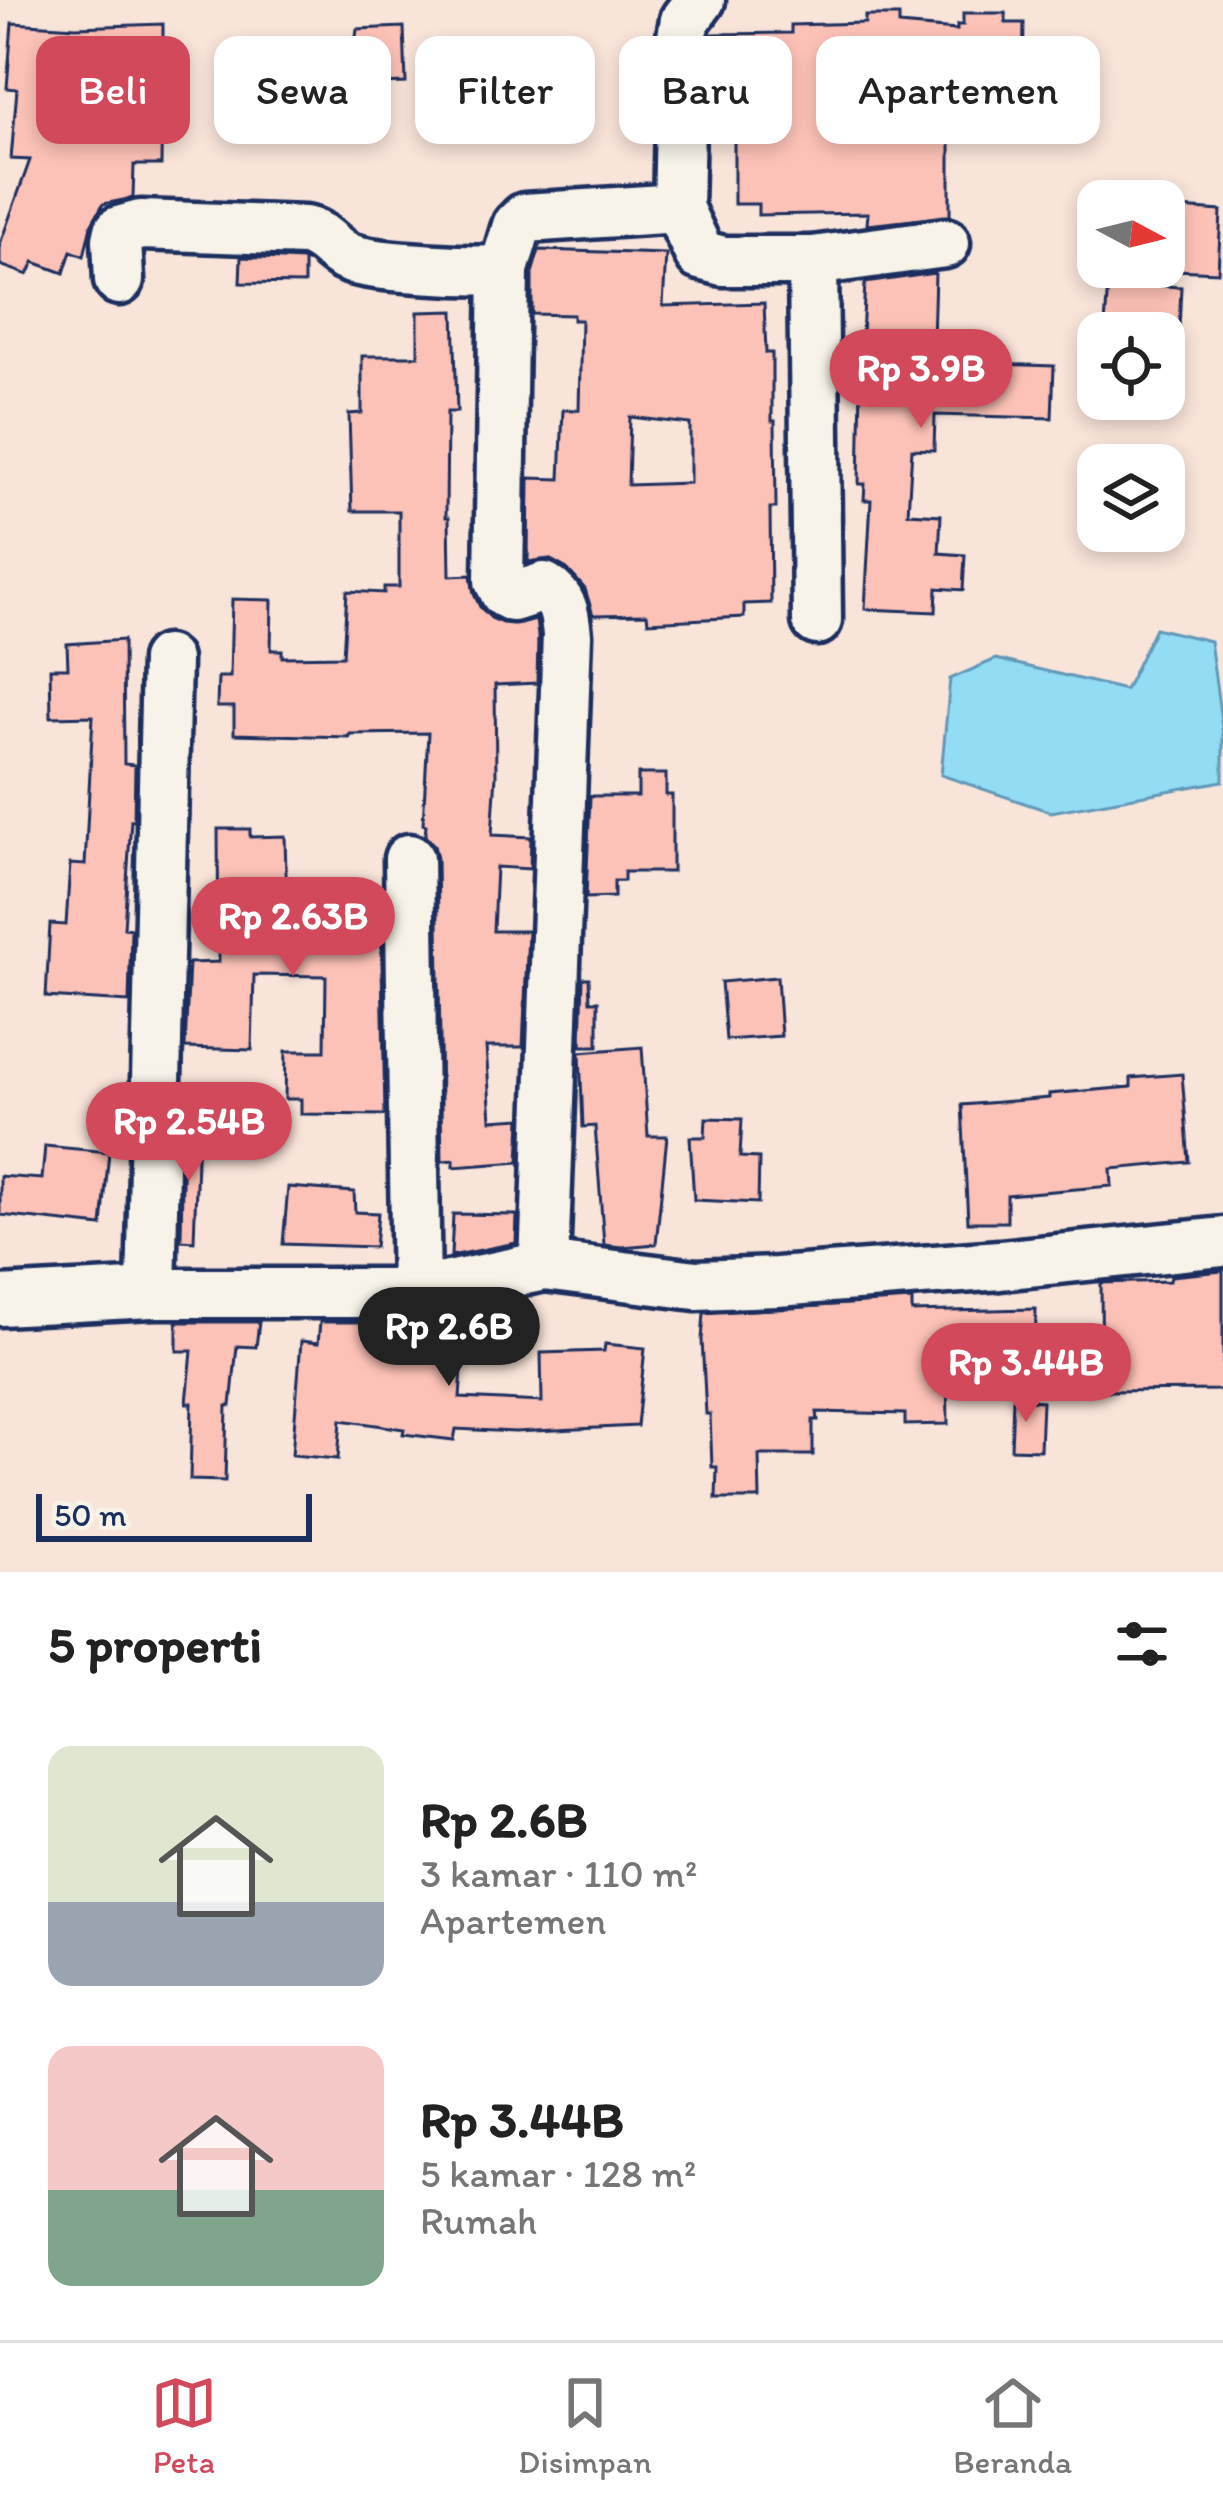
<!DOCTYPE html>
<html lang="id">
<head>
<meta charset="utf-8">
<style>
	body { margin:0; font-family:Itim,sans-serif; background:#f6f6f6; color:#222; height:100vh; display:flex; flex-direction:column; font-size:45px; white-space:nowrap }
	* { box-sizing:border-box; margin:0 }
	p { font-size:39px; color:#767676 }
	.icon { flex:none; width:66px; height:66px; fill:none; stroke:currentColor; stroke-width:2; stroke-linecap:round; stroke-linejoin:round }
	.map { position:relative; height:1572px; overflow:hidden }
	.side { display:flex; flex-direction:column; background:#fff; flex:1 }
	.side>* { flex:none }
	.hud { position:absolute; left:36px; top:36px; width:1152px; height:108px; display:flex; gap:24px }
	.needle { width:78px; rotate:97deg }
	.fabs { position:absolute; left:1077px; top:180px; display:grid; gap:24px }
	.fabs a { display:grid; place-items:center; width:108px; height:108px; border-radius:24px; background:#fff; box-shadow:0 6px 18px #0003; font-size:60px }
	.scale { position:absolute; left:36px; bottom:30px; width:276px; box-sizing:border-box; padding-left:12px; border:6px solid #1b2f5e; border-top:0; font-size:33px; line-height:42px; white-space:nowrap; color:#1b2f5e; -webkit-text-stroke:9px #f7f3e8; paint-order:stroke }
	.price { position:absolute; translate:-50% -102px; padding:0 27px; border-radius:42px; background:#d1495b; color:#fff; font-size:39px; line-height:78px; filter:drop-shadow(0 3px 6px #0008) }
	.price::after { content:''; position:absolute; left:50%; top:72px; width:36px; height:27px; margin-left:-18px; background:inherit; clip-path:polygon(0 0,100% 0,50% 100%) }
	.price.active { background:#222; color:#fff }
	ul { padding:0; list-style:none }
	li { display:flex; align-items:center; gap:36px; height:300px; padding:0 48px }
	li span { display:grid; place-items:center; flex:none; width:336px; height:240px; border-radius:24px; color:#555 }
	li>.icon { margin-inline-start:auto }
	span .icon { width:144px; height:144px; fill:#fffc; stroke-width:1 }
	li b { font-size:51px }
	h2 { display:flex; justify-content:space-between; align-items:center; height:144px; padding:0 48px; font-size:51px }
	.tag { padding:0 42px; border-radius:24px; background:#fff; box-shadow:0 6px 18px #0003; font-size:42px; line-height:108px }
	.tag.active { background:#d1495b; color:#fff }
	.tabs { display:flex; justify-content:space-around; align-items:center; height:168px; border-top:3px solid #e0e0e0; background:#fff; font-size:33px; color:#767676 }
	.tabs a { display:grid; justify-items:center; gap:6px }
	.tabs .active { color:#d1495b }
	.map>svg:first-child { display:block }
	.water { fill:#92dcf4; stroke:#6297b8; stroke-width:3 }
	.building { fill:#fdc2b7; stroke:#1b2f5e; stroke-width:3; fill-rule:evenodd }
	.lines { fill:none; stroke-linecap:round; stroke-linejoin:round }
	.minor-casing { stroke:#1b2f5e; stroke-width:57 }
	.minor { stroke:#f7f3e8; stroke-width:48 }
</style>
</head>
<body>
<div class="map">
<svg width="1223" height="1572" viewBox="0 0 1223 1572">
	<rect width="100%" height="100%" fill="#f9e4d9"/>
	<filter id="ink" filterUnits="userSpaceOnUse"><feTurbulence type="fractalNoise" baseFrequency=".00833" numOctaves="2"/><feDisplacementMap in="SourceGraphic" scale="24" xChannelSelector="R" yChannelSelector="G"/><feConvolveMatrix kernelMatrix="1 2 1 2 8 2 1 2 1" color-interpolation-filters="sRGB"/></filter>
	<g filter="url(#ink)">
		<polygon class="water" points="1155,628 1210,641 1223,735 1223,781 1051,812 941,775 950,679 996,659 1125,690"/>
		<g class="building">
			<polygon points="963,13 1006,13 1006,23 1024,23 1023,85 950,85 950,216 867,225 868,213 758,215 758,204 734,204 734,116 709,116 711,34 791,33 791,25 865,23 865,16 899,16 899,25 957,30 957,25 963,25"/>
			<polygon points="12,23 76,27 163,24 163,53 175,53 174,91 162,91 161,165 134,165 133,198 103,204 91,225 84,256 71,251 64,273 34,262 28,275 0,265 0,244 30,160 11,159 17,89 7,88"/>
			<polygon points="404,27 406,83 380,84 378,107 348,105 357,29"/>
			<polygon points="1179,208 1221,211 1218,272 1175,270"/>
			<path d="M539 250 666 254 663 306 764 303 766 353H772V421H775L776 508H770L771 603 744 604V617L648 622 647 614 593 615 585 589 567 569 549 559 528 562 529 478 560 479 563 410H579L581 320H573V315L532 314V273ZM630 417 690 424V483L628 485Z"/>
			<polygon points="241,257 302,260 304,261 304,284 240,283"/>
			<polygon points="935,273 933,341 954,340 954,347 992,348 992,364 1054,366 1052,418 935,415 934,450 912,449 908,513 941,515 939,553 965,555 963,590 937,588 936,612 865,609 871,500 864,500 865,484 859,484 861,385 859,385 865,283"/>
			<polygon points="1108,283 1181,287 1179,329 1105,325"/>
			<polygon points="454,311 457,412 447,412 446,517 449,517 450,576 471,575 474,594 480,607 491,618 502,623 520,624 536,620 538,636 537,683 495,685 496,775 492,835 531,837 530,869 496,867 493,931 528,931 523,1047 486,1047 491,1120 521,1118 519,1162 454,1167 454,1160 442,1161 437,859 434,845 425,836 426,825 423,824 428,733 349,734 349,737 234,734 234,707 217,707 218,677 230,677 232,599 272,600 271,650 282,650 282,657 343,656 347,591 384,593 384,587 399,587 399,511 352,511 349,414 362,413 362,356 418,356 418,312"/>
			<polygon points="123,640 124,764 135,765 134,821 131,820 124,928 131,929 129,1002 46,997 50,924 66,925 70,864 85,865 93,716 51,717 50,668 68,668 67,644"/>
			<polygon points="638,774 666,774 666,795 672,795 672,872 624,872 624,881 614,881 614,897 586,898 590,796 638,796"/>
			<polygon points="218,829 250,829 250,837 285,836 287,913 381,914 385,1115 301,1114 301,1099 285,1099 286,1051 325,1051 326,976 254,975 252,1050 185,1048 189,963 219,962"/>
			<polygon points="777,977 781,1036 726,1040 721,982"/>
			<polygon points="583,978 589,978 590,1001 598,1001 598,1046 581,1046"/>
			<polygon points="642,1047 648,1136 667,1136 656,1244 622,1247 604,1245 595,1126 583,1127 580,1052"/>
			<polygon points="1182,1074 1189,1162 1111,1169 1112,1186 1007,1195 1007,1222 968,1222 962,1105 1049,1098 1049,1094 1131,1087 1131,1078"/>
			<polygon points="706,1118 742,1119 740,1157 759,1158 758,1203 694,1200 690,1137 705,1137"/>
			<polygon points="183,1131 198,1131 194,1241 181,1240"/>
			<polygon points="45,1146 109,1152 102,1226 0,1215 0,1176 42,1179"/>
			<polygon points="288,1187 354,1192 355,1212 378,1213 375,1247 283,1244"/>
			<polygon points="453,1214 517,1215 516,1243 451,1256"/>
			<polygon points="1223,1271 1223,1390 1102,1391 1101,1283 1170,1281 1171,1276"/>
			<polygon points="912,1300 912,1312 1036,1309 1035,1366 947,1365 948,1424 905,1425 905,1414 817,1412 818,1420 813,1420 813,1455 759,1455 760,1499 716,1499 717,1467 712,1467 710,1414 706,1414 702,1340 704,1313"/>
			<polygon points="466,1312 460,1398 542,1402 541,1353 604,1351 605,1344 645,1348 637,1426 515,1432 456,1429 454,1440 403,1434 404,1429 341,1420 338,1459 292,1455 301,1341 318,1343 320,1322 382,1322 380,1351 436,1355 442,1317"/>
			<polygon points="177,1322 259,1322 256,1347 237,1346 231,1406 227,1406 225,1481 190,1480 192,1403 187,1403 192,1351 177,1351"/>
			<polygon points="1013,1399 1042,1401 1040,1450 1011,1449"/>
		</g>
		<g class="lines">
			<g class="minor-casing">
				<g id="minor">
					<polyline points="678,208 700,255 723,261 813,261 945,243"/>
					<polyline points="813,261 817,620"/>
					<path d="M119 280 117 240 119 231 141 225 305 231C326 235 332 253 352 259 375 267 479 273 504 269"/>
					<polyline points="409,859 416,1293"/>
					<path d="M544 1266 567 635C565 613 563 599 544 587L513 597 505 593 499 581 504 269 517 226 525 218 678 208 682 37 685 20 700 0"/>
					<polyline points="151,1293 166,660"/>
					<polyline points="0,1301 151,1293 416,1293 544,1266 696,1285 777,1282 1000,1265 1223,1242"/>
				</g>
			</g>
			<use href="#minor" class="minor"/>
		</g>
	</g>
</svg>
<div class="fabs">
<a><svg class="needle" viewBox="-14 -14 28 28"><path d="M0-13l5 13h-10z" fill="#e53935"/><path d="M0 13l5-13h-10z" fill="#767676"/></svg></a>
<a><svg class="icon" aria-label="locate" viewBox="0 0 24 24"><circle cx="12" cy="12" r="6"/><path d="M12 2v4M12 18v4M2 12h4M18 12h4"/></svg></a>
<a><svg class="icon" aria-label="layers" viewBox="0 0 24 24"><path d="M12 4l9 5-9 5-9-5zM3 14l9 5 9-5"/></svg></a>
</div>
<div class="scale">50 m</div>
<b class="price" style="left:921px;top:431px">Rp 3.9B</b>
<b class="price" style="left:293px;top:979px">Rp 2.63B</b>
<b class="price" style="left:189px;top:1184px">Rp 2.54B</b>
<b class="price active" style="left:449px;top:1389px">Rp 2.6B</b>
<b class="price" style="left:1026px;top:1425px">Rp 3.44B</b>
<div class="hud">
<a class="tag active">Beli</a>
<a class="tag">Sewa</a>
<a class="tag">Filter</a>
<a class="tag">Baru</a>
<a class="tag">Apartemen</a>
</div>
</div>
<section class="side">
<h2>5 properti<svg class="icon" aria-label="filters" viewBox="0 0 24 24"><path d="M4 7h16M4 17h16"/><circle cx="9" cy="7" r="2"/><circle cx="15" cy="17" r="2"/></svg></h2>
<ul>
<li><span style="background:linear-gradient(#dfe7d0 65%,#9aa5b1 0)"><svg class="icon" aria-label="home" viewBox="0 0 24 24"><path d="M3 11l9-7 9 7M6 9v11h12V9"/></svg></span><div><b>Rp 2.6B</b><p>3 kamar · 110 m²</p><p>Apartemen</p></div></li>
<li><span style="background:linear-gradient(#f6c9c9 60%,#7fa58c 0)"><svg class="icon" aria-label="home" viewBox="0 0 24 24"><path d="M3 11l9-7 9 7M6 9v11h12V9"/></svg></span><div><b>Rp 3.44B</b><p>5 kamar · 128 m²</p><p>Rumah</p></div></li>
</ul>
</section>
<nav class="tabs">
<a class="active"><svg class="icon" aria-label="map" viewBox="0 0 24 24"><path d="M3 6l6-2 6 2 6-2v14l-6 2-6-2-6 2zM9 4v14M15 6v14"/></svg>Peta</a>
<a><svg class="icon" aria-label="saved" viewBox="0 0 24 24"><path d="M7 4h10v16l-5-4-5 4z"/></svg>Disimpan</a>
<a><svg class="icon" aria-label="home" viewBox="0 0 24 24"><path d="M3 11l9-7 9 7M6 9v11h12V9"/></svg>Beranda</a>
</nav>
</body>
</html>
